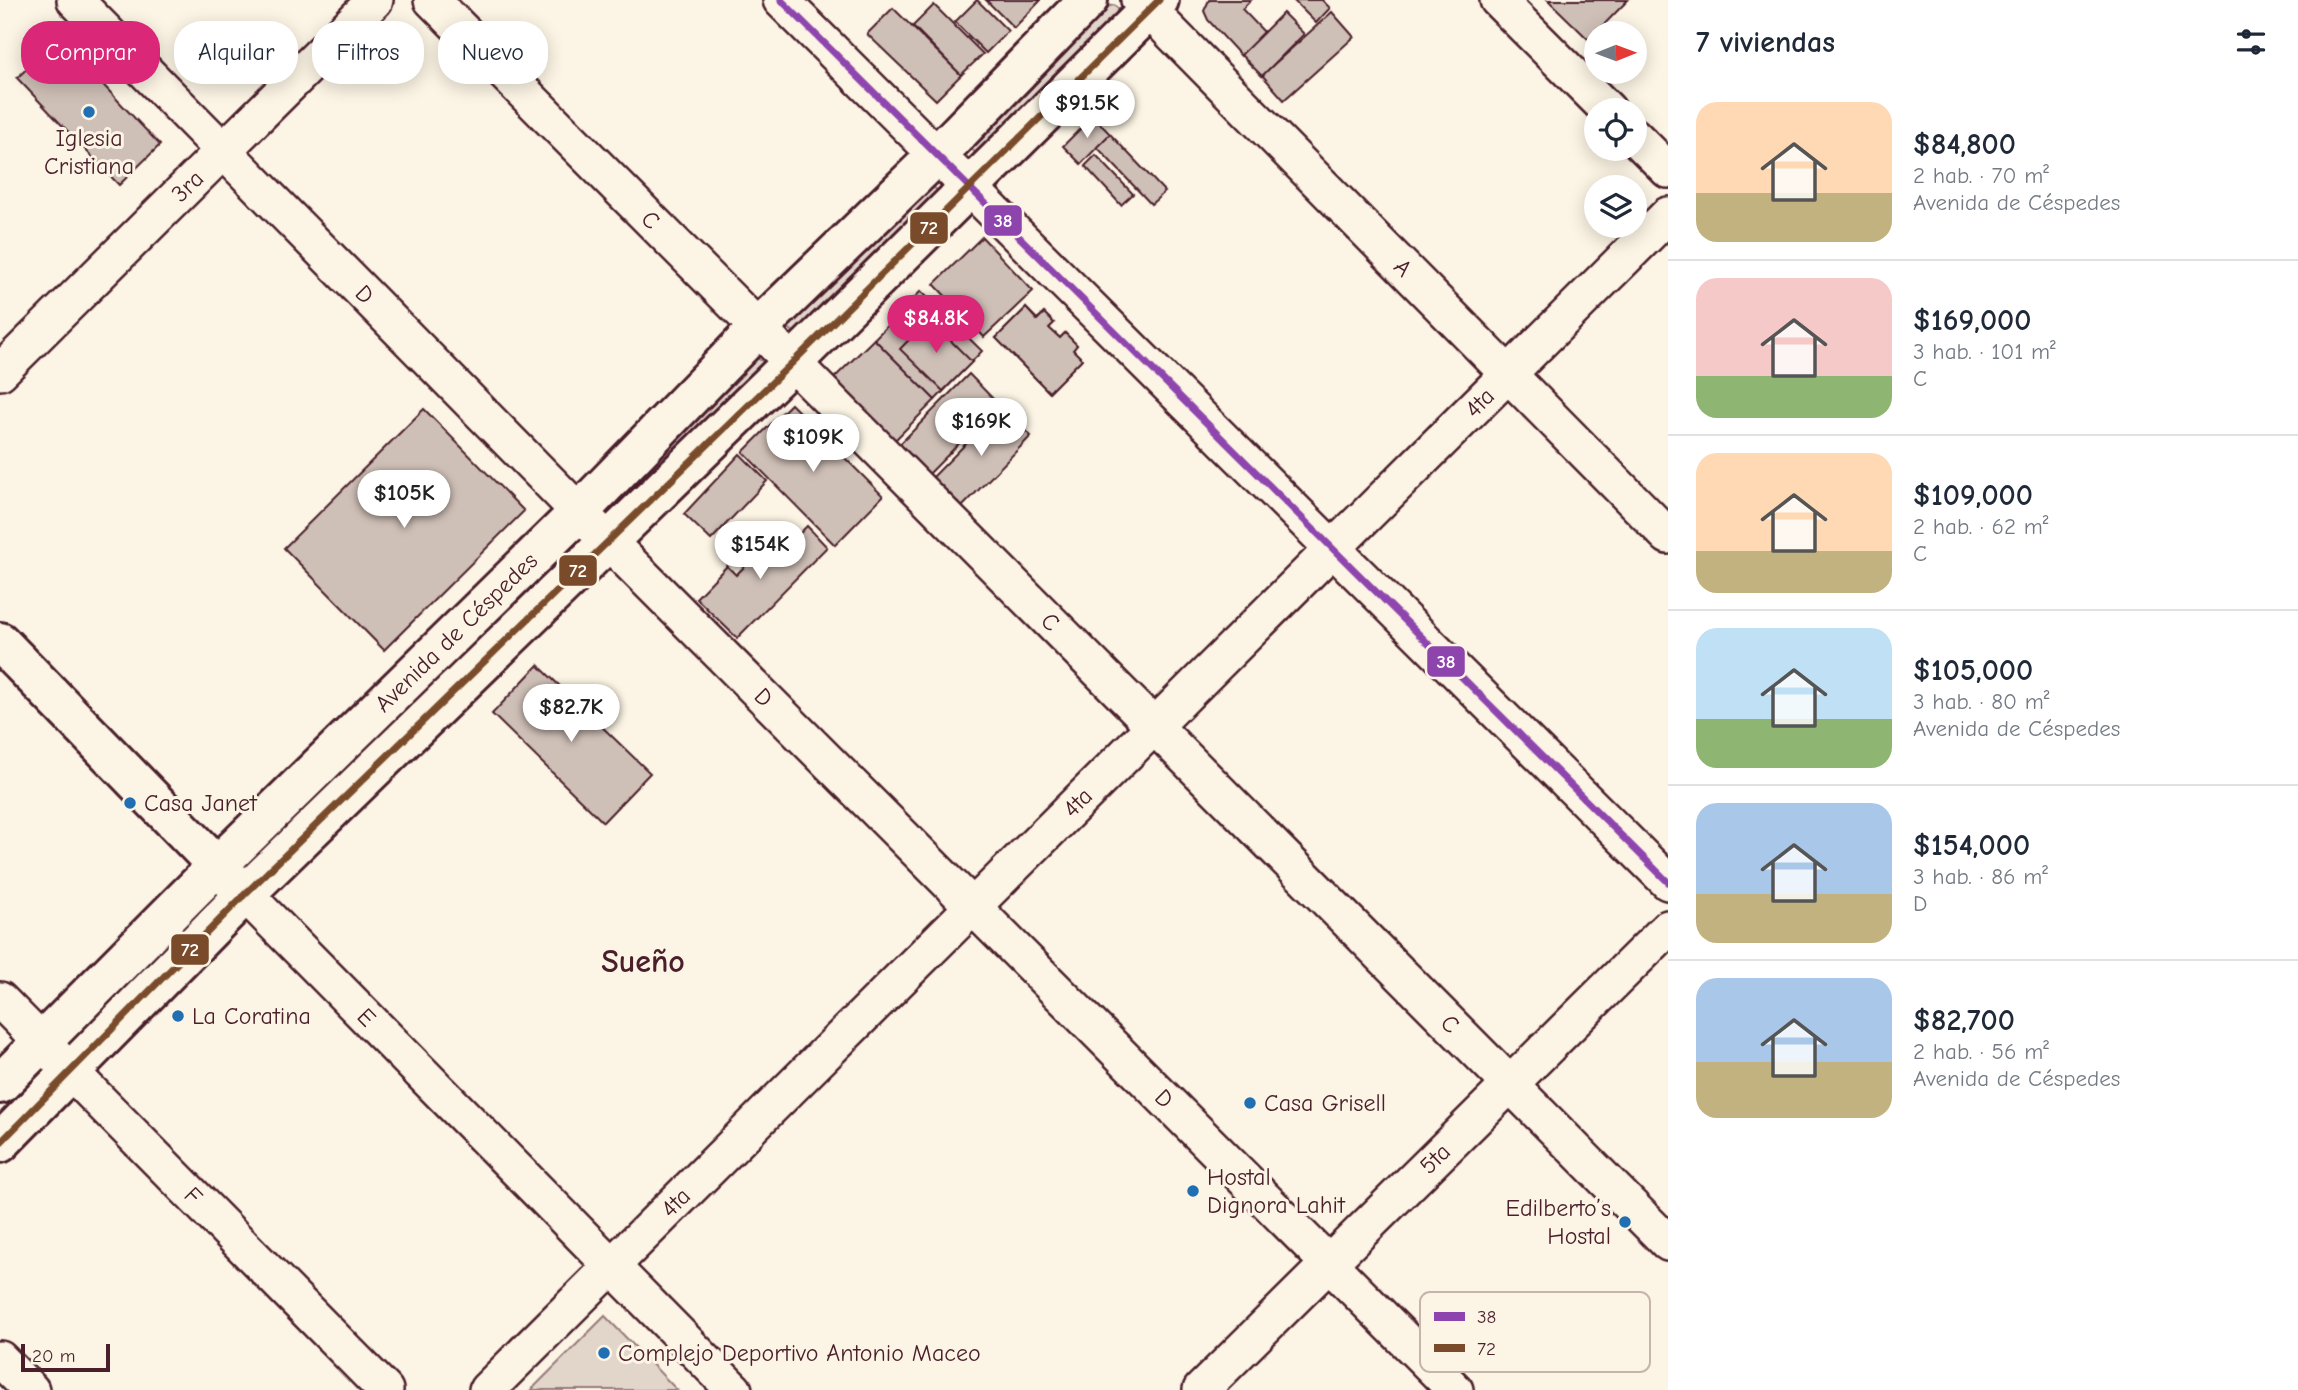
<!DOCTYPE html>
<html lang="es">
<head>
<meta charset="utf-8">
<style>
	body { margin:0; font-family:"Comic Neue",sans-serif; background:#f6f6f7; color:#1f2937; height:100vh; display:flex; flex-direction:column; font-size:26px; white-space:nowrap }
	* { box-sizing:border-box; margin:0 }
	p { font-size:23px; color:#747a83 }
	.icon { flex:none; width:38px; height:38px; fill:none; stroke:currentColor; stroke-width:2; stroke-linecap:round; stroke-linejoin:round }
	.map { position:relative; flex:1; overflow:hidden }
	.drawer { display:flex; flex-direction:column; background:#fff; width:630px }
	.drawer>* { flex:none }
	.guide { position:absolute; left:21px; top:21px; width:665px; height:63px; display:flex; gap:14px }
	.needle { width:46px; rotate:89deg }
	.controls { position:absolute; left:1584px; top:21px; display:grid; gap:14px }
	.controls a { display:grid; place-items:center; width:63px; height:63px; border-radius:50%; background:#fff; box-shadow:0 4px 18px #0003; font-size:35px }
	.scale { position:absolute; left:21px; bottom:18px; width:89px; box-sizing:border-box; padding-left:7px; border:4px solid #4a1f2b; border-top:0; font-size:19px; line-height:24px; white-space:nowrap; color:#4a1f2b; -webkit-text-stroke:5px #fcf5e5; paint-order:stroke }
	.price { position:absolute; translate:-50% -60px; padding:0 16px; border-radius:24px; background:#fff; color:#222; font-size:23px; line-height:46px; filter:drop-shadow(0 2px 4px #0008) }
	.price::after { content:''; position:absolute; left:50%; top:42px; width:21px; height:16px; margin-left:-10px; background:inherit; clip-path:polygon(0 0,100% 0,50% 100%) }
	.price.current { background:#db2777; color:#fff }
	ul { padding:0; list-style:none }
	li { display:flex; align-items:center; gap:21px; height:175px; padding:0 28px }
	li+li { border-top:2px solid #e0e1e3 }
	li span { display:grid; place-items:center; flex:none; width:196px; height:140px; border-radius:21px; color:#555 }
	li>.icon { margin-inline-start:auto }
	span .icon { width:84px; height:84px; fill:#fffc; stroke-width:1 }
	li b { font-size:30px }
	h2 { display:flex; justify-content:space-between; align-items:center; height:84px; padding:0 28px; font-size:30px }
	.tag { padding:0 24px; border-radius:28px; background:#fff; box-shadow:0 4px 18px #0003; font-size:24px; line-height:63px }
	.tag.current { background:#db2777; color:#fff }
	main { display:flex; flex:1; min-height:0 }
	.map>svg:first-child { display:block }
	.green { fill:#e2d5ca; stroke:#967a7a; stroke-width:2 }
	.building { fill:#cfc0b7; stroke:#4a1f2b; stroke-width:2 }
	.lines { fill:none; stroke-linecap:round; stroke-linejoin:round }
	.minor-casing { stroke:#4a1f2b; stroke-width:40 }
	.major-casing { stroke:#4a1f2b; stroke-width:44 }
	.minor { stroke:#fcf5e5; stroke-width:35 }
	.major { stroke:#fcf5e5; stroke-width:38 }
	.bus-1-casing { stroke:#fcf5e5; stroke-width:12 }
	.bus-2-casing { stroke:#fcf5e5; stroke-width:12 }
	.bus-1 { stroke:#8e44ad; stroke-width:7 }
	.bus-2 { stroke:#7a4b2a; stroke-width:7 }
	.poi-dot { fill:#1f6fb2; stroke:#fcf5e5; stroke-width:2.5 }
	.labels { text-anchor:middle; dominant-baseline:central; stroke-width:6; stroke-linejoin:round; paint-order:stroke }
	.poi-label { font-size:24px; fill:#4a1f2b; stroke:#fcf5e5; text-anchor:start }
	.street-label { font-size:24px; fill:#4a1f2b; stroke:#fcf5e5 }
	.district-label { font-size:32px; font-weight:bold; fill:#4a1f2b; stroke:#fcf5e5 }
	.key { fill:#fcf5e5; stroke:#c7b5ad; stroke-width:2 }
	.key-label { font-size:19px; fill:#4a1f2b }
	.line-badge { stroke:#fcf5e5; stroke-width:2.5 }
	.badge-label { font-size:19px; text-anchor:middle; font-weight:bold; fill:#fff }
</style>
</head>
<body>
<main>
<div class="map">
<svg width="1668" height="1390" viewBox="0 0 1668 1390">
	<rect width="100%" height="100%" fill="#fcf5e5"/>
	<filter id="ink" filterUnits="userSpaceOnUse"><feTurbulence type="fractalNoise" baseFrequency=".0143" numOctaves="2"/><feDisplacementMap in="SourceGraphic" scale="14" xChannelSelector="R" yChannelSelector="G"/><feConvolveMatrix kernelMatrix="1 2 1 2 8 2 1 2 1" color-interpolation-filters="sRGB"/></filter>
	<g filter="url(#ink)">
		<g class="green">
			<polygon points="1114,5 1122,12 979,154 970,149 1103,8"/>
			<polygon points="931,185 939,192 796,334 786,326"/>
			<polygon points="755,357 767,364 611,513 607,506"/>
			<polygon points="605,1316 677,1390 531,1390"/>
		</g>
		<g class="building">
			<polygon points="977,0 1008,31 986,53 955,22"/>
			<polygon points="986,0 1040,0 1040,1 1014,28"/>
			<polygon points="1209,0 1251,0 1242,9 1265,33 1241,56 1208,20 1204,11"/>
			<polygon points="1293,0 1322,0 1330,8 1316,23"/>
			<polygon points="1548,0 1628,0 1589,40"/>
			<polygon points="934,5 983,54 961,75 913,26"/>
			<polygon points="893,8 961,75 936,100 867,34"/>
			<polygon points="1332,12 1354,37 1284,100 1262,75"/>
			<polygon points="1283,13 1304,34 1262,76 1241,55"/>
			<polygon points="59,38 160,145 119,185 17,78"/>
			<polygon points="1093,116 1110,134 1081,164 1063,146"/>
			<polygon points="1110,134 1165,192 1151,204 1097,147"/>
			<polygon points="1096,155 1133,194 1121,205 1085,166"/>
			<polygon points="982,237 1033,291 984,337 934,284"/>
			<polygon points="921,291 982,351 935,400 874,339"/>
			<polygon points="1026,308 1037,319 1044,313 1054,323 1049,328 1060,338 1065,333 1077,345 1073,350 1082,359 1049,392 996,338"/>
			<polygon points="1026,308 1037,320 1044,313 1054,323 1049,328 1060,338 1065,333 1077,345 1073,350 1082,359 1049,392 996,338"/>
			<polygon points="929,319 972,362 943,391 900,349"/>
			<polygon points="874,339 935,400 891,444 830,382"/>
			<polygon points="969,374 998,404 927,476 897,447"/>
			<polygon points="791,404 883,496 835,545 743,452"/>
			<polygon points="1002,407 1031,436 960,509 931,479"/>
			<polygon points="424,409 524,511 384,650 284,548"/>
			<polygon points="740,454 767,481 711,540 684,514"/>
			<polygon points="807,526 827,547 737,638 696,598 727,566 736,575 777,534 788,545"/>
			<polygon points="538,665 650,773 603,822 492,714"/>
		</g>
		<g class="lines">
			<g class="minor-casing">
				<g id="minor">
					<path id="s1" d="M75 0 579 512 1455 1390"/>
					<path id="s2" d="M432 0 1668 1243"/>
					<polyline points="781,0 1668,882"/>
					<path id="s3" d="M1139 0 1668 536"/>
					<polyline points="1498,0 1608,110"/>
					<polyline points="1634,136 1668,170"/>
					<path id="s4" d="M0 372 375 0"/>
					<path id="s5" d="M245 894 734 1390"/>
					<path id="s6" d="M0 1000 385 1390"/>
					<polyline points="0,1359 31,1390"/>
					<path id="s7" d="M487 1390 1668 215"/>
					<path id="s8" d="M1201 1390 1668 928"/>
				</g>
			</g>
			<g class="major-casing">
				<g id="major">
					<polyline points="0,642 235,884"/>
					<path id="s9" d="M0 1084 217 866 579 512 758 328 936 156 1088 0"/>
					<polyline points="0,1143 245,894 793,362 1159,0"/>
				</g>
			</g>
			<use href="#minor" class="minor"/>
			<use href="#major" class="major"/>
			<g class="bus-1-casing">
				<polyline id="bus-1" points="781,0 1668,882"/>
			</g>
			<g class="bus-2-casing">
				<polyline id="bus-2" points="0,1143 245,894 793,362 1159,0"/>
			</g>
			<use href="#bus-1" class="bus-1"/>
			<use href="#bus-2" class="bus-2"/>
		</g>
	</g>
	<g class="poi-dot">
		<circle cx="89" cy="112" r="7"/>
		<circle cx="130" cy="803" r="7"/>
		<circle cx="178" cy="1016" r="7"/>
		<circle cx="1250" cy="1103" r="7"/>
		<circle cx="1193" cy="1191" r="7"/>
		<circle cx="1625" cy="1222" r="7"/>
		<circle cx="604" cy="1353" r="7"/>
	</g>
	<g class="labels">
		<g class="poi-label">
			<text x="89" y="138" text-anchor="middle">Iglesia<tspan x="89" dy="28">Cristiana</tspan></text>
			<text x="144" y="803">Casa Janet</text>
			<text x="192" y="1016">La Coratina</text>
			<text x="1264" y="1103">Casa Grisell</text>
			<text x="1207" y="1177">Hostal<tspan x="1207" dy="28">Dignora Lahit</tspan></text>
			<text x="1611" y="1208" text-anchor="end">Edilberto’s<tspan x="1611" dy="28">Hostal</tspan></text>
			<text x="618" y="1353">Complejo Deportivo Antonio Maceo</text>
		</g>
		<g class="street-label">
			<text stroke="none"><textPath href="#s4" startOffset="264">3ra</textPath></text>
			<text stroke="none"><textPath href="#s2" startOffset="310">C</textPath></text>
			<text stroke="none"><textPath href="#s3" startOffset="376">A</textPath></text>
			<text stroke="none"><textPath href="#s1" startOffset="413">D</textPath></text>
			<text stroke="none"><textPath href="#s7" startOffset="1400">4ta</textPath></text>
			<text stroke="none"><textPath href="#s2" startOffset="877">C</textPath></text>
			<text stroke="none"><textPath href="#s9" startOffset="642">Avenida de Céspedes</textPath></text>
			<text stroke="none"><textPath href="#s1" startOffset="980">D</textPath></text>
			<text stroke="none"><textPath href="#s7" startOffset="833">4ta</textPath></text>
			<text stroke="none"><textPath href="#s5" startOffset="173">E</textPath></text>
			<text stroke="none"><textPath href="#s2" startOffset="1444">C</textPath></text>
			<text stroke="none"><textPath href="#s1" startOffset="1547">D</textPath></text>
			<text stroke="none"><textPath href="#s8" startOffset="329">5ta</textPath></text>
			<text stroke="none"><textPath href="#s6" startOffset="275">F</textPath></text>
			<text stroke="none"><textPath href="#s7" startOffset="266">4ta</textPath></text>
		</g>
		<g class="district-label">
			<text x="643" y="961">Sueño</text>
		</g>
	</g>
	<rect x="1420" y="1292" width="230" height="80" rx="10" class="key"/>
	<rect x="1434" y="1312" width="31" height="9" fill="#8e44ad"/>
	<rect x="1434" y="1344" width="31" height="8" fill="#7a4b2a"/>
	<g class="key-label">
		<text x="1477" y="1323">38</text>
		<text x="1477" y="1355">72</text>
	</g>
	<g class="line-badge">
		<rect x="983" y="204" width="40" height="33" rx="7" fill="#8e44ad"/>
		<rect x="909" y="211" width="40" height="34" rx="7" fill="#7a4b2a"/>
		<rect x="558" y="554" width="40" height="33" rx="7" fill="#7a4b2a"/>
		<rect x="1426" y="645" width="40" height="33" rx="7" fill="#8e44ad"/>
		<rect x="170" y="933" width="40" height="33" rx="7" fill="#7a4b2a"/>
	</g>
	<g class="badge-label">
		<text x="1003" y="227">38</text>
		<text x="929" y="234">72</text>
		<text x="578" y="577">72</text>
		<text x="1446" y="668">38</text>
		<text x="190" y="956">72</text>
	</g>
</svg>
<div class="controls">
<a><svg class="needle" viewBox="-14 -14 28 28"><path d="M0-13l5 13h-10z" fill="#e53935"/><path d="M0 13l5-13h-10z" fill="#747a83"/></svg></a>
<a><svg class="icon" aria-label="locate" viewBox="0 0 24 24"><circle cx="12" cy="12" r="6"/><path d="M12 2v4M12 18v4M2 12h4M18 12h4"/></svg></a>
<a><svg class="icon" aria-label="layers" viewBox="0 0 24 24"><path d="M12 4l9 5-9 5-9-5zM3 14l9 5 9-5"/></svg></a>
</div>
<div class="scale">20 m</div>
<b class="price" style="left:1087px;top:140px">$91.5K</b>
<b class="price current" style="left:936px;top:355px">$84.8K</b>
<b class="price" style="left:981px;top:458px">$169K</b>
<b class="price" style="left:813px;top:474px">$109K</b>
<b class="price" style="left:404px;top:530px">$105K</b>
<b class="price" style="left:760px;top:581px">$154K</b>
<b class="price" style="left:571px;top:744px">$82.7K</b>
<div class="guide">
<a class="tag current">Comprar</a>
<a class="tag">Alquilar</a>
<a class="tag">Filtros</a>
<a class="tag">Nuevo</a>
</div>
</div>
<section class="drawer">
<h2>7 viviendas<svg class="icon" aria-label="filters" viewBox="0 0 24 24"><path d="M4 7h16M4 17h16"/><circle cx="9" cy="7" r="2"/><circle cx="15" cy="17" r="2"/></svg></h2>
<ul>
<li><span style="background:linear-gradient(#ffd9b3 65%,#c2b280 0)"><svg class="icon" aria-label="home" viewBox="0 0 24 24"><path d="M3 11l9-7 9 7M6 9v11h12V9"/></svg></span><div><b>$84,800</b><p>2 hab. · 70 m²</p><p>Avenida de Céspedes</p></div></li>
<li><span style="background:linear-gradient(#f6c9c9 70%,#8fb573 0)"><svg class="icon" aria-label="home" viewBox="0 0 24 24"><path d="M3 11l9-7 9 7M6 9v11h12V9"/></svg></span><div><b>$169,000</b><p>3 hab. · 101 m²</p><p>C</p></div></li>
<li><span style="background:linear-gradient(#ffd9b3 70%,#c2b280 0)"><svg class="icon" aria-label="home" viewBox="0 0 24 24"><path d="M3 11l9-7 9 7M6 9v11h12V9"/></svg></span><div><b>$109,000</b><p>2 hab. · 62 m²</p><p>C</p></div></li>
<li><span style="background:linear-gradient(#bfe0f5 65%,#8fb573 0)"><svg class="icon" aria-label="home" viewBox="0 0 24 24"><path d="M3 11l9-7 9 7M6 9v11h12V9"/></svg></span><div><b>$105,000</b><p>3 hab. · 80 m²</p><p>Avenida de Céspedes</p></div></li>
<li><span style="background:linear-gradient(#a9c7e8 65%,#c2b280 0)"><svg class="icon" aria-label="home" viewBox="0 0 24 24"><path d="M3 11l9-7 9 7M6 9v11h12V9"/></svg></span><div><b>$154,000</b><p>3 hab. · 86 m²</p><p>D</p></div></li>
<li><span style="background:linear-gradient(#a9c7e8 60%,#c2b280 0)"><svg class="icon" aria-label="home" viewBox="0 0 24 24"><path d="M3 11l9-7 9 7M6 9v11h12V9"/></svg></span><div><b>$82,700</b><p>2 hab. · 56 m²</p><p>Avenida de Céspedes</p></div></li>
</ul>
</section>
</main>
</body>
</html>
